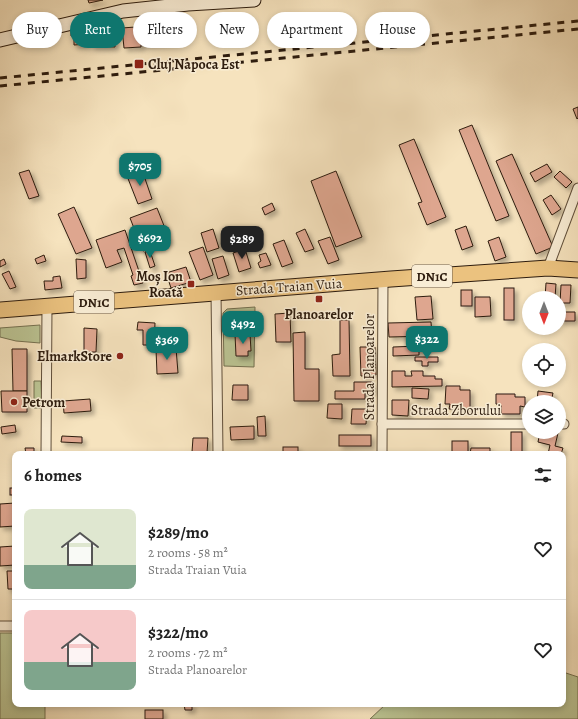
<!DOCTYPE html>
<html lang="en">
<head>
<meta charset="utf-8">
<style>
	body { margin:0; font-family:Alegreya,serif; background:#f6f6f6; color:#222; height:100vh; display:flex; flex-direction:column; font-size:15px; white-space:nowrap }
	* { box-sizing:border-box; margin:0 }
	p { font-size:13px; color:#767676 }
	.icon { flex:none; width:22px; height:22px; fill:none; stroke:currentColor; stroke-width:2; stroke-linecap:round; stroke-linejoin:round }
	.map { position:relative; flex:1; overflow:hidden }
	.panel { position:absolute; left:12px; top:451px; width:554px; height:256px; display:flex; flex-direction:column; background:#fff; border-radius:8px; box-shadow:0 2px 6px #0003 }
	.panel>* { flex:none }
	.banner { position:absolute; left:12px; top:12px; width:554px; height:36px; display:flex; gap:8px }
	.needle { width:26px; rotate:180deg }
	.tools { position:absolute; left:522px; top:291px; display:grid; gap:8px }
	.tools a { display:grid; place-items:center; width:44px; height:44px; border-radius:50%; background:#fff; box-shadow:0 2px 6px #0003; font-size:20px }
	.price { position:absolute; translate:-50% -34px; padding:0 9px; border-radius:8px; background:#0f766e; color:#fff; font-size:13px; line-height:26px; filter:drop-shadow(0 1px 2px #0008) }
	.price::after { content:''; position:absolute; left:50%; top:24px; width:12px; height:9px; margin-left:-6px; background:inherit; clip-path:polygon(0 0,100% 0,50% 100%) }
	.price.active { background:#222; color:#fff }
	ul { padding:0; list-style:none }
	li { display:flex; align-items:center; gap:12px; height:100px; padding:0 12px }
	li+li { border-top:1px solid #e0e0e0 }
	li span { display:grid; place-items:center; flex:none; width:112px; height:80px; border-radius:8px; color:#555 }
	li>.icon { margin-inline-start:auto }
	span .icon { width:48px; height:48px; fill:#fffc; stroke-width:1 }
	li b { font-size:17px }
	h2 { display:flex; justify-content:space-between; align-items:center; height:48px; padding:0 12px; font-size:17px }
	.tag { padding:0 14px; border-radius:18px; background:#fff; box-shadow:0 2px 6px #0003; font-size:14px; line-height:36px }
	.tag.active { background:#0f766e; color:#fff }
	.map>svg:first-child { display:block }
	.grass { fill:#bbc493; stroke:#747050 }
	.building { fill:#dea68f; stroke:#2d1c0e; filter:url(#shadow) }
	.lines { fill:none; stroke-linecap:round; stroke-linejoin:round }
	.street-casing { stroke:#5f4e3a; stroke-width:11 }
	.secondary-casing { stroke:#2d1c0e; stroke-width:15 }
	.primary-casing { stroke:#2d1c0e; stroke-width:17 }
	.street { stroke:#f9edd5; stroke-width:9 }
	.secondary { stroke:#f9edd5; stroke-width:13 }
	.primary { stroke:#ebc27f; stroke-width:15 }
	.rail { stroke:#2d1c0e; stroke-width:3; stroke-dasharray:7 7; stroke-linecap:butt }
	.poi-dot { fill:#8f2418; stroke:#f9edd5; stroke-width:1.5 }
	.labels { text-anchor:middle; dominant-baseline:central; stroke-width:3; stroke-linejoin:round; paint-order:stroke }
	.shield { fill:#f9edd5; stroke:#6a5b4a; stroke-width:1 }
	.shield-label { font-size:13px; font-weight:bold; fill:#2d1c0e }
	.poi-label { font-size:14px; font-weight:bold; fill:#2d1c0e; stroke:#f9edd5; text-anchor:start }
	.street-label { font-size:14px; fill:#2d1c0e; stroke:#f9edd5 }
</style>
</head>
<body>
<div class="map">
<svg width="578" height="719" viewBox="0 0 578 719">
	<defs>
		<filter id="shadow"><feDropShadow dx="3.5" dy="3.5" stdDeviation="2" flood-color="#0004"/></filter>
	</defs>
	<rect width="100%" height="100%" fill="#f6e3be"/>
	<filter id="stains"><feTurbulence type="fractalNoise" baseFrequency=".005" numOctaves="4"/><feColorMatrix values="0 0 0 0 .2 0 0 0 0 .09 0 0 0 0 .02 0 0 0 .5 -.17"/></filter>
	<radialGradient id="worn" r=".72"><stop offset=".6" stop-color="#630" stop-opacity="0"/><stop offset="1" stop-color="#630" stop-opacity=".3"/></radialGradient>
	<g class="grass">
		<polygon points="255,307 254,367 224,366 223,313 227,309"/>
		<polygon points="40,325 40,343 16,341 0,337 0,328"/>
		<polygon points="34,381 41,381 42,408 34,408"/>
		<polygon points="0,633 15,633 15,704 45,704 45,719 0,719"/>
		<polygon points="563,672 578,677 578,719 370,719 386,704 563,704"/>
	</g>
	<g class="building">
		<polygon points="88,0 103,0 89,3"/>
		<polygon points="107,24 116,24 117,32 119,32 119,36 115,36 115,47 91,46 91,39 88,39 88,44 74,45 74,36 71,36 71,29 107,26"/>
		<polygon points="176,24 177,41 141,44 141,47 124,48 122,28"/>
		<polygon points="578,107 578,118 577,119 573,109"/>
		<polygon points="472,125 509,216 496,221 459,130"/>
		<polygon points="414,139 446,217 427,225 418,203 422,202 399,145"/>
		<polygon points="512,154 553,247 536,254 496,161"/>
		<polygon points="547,164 552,172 535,182 530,173"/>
		<polygon points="29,170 39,196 29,199 19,173"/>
		<polygon points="142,170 152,199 138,204 127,176"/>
		<polygon points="336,171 362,237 336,247 311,181"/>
		<polygon points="560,171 572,182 566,188 554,177"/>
		<polygon points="551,195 561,209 552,215 543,200"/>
		<polygon points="272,203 275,210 265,215 262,208"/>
		<polygon points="74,207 92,248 76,254 58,214"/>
		<polygon points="157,208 170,241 143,251 130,218"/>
		<polygon points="466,226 473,246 462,250 455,230"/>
		<polygon points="213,229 219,248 207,252 201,233"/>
		<polygon points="305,229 314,249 305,252 296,233"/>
		<polygon points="125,230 143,283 134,285 131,276 133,275 124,248 117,250 122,262 106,268 96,240"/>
		<polygon points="330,237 339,260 328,264 318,241"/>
		<polygon points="499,237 506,257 495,261 488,241"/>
		<polygon points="284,240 293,263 282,267 273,244"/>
		<polygon points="203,247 213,275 200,280 189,252"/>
		<polygon points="245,249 251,268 239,272 233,253"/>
		<polygon points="150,251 155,266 150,268 145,252"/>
		<polygon points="266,253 271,265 260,268 258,263 261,261 259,255"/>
		<polygon points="44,255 46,261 37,264 35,259"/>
		<polygon points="223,256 229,275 218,279 212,259"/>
		<polygon points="4,259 6,264 0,267 0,261"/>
		<polygon points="76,259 86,260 86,278 77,279"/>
		<polygon points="186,267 191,282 171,288 166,273"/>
		<polygon points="9,271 16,287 10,289 2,274"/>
		<polygon points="60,276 62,288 45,290 44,281 53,281 53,277"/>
		<polygon points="546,283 556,284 555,298 545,298"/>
		<polygon points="561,285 571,285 570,303 560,303"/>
		<rect x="504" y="288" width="10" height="32"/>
		<rect x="461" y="290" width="11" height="16"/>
		<polygon points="431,296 433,319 417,320 415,297"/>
		<polygon points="475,297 490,297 491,316 475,317"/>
		<polygon points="559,312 575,312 575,321 560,321"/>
		<polygon points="290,313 291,342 276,342 275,314"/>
		<polygon points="340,320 349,320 350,376 333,376 332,355 340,354"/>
		<polygon points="138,322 155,323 154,345 143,345 143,330 137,330"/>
		<polygon points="431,322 432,336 389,337 388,323"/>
		<polygon points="84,328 97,329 96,352 84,352"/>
		<polygon points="305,332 305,369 319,369 319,401 294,401 293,333"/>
		<polygon points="235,334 250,334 251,351 248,351 248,356 236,356"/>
		<polygon points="423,340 433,340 433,349 423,348"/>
		<polygon points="419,346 419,355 393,356 393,347"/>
		<polygon points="360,347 375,347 376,375 361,376"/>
		<polygon points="176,348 178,373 157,374 156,349"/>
		<polygon points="12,349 27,349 27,391 13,391"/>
		<polygon points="415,357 438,357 438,362 428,362 428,366 422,366 422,361 415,361"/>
		<polygon points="392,371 405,371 405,376 412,376 411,371 423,371 423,376 435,376 435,379 442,379 442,386 392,387"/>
		<polygon points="354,382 373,382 373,392 365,392 365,399 335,399 335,391 354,391"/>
		<polygon points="233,385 248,385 248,400 232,400"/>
		<polygon points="446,386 460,386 460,390 470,390 470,409 449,409 450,404 445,404"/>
		<polygon points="412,388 429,389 428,399 412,398"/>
		<polygon points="1,391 27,391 27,412 2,412"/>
		<polygon points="538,391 553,393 551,402 537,402"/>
		<polygon points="496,394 515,394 515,397 525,397 525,407 520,406 520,414 501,414 501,405 496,404"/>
		<polygon points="90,399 91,411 64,413 63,401"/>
		<polygon points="392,400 409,400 408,416 392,415"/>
		<polygon points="328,404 342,404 342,419 327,418"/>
		<polygon points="352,409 367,409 366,424 351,424"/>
		<polygon points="265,416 266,436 258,436 257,417"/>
		<polygon points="15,425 16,432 2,434 1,427"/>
		<polygon points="254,426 254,439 231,440 230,427"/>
		<rect x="511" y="432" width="11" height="22"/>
		<polygon points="540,432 558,433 555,446 563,448 561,454 548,454 550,445 538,442"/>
		<rect x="339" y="435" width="32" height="11"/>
		<polygon points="62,436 82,437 82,443 61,442"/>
		<polygon points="193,438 208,438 207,453 192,452"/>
		<rect x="452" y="441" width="16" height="13"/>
		<rect x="283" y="447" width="15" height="7"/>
		<polygon points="25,448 34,448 34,454 26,454"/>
		<polygon points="471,448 490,448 490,454 495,454 470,454"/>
		<rect x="10" y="488" width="5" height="7"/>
		<polygon points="15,503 15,526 0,527 0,504"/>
		<polygon points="15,546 15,565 0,566 0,547"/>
		<polygon points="7,571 15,571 15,589 8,589"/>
		<polygon points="184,704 192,704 192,710 185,710"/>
		<rect x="145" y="710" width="18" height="9"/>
	</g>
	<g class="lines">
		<g class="street-casing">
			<g id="street">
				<polyline points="548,268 578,188"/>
				<polyline points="216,292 218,454"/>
				<polyline points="382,424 529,424"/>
				<polyline points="559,424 564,424"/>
				<polyline points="46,454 47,306"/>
				<polyline points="382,454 383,279"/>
				<polyline points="0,626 15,626"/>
			</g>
		</g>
		<g class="secondary-casing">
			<polyline id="secondary" points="0,40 123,11 188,4 254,0"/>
		</g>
		<g class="primary-casing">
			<polyline id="primary" points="0,310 391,279 548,268 578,270"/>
		</g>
		<use href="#street" class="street"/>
		<use href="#secondary" class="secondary"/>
		<use href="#primary" class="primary"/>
		<g class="rail">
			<polyline points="0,78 578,21"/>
			<polyline points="0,86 578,29"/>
		</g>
	</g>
	<g class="poi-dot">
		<rect x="134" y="59" width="10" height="10" rx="2"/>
		<rect x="187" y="280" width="8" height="8" rx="2"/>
		<rect x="315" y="295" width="8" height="8" rx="2"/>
		<circle cx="120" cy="356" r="4"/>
		<circle cx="14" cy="402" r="4"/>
	</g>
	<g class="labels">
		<g class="shield">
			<rect x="412" y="265" width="40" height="22" rx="3"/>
			<rect x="74" y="291" width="40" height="22" rx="3"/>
		</g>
		<g class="shield-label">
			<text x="432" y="276">DN1C</text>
			<text x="94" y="302">DN1C</text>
		</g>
		<g class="poi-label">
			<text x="148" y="64">Cluj Napoca Est</text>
			<text x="183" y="276" text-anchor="end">Moș Ion<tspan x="183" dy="16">Roată</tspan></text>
			<text x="319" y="314" text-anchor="middle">Planoarelor</text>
			<text x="112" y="356" text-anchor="end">ElmarkStore</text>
			<text x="22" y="402">Petrom</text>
		</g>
		<g class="street-label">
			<text transform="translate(289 287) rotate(-4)">Strada Traian Vuia</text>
			<text transform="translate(369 367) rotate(-90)">Strada Planoarelor</text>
			<text x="456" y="410">Strada Zborului</text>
		</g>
	</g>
	<rect width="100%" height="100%" filter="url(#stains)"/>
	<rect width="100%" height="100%" fill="url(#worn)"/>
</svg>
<div class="tools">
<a><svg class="needle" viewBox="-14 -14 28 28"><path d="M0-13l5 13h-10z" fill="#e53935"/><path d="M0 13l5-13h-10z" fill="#767676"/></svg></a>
<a><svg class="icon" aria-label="locate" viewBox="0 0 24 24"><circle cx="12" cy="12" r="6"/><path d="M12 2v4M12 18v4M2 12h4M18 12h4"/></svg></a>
<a><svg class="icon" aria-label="layers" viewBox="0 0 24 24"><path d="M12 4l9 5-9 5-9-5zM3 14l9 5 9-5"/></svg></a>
</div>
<b class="price" style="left:140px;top:187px">$705</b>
<b class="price" style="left:150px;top:259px">$692</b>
<b class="price active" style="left:242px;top:260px">$289</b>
<b class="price" style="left:243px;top:345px">$492</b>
<b class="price" style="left:427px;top:360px">$322</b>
<b class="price" style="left:167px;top:361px">$369</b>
<div class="banner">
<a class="tag">Buy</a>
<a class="tag active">Rent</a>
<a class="tag">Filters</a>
<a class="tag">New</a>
<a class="tag">Apartment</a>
<a class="tag">House</a>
</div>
<section class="panel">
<h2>6 homes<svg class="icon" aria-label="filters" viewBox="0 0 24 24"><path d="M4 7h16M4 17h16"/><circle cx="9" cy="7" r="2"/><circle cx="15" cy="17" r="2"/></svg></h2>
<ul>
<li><span style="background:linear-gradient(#dfe7d0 70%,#7fa58c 0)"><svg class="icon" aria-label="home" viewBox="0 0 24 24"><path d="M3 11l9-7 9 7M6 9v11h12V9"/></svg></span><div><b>$289/mo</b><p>2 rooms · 58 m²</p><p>Strada Traian Vuia</p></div><svg class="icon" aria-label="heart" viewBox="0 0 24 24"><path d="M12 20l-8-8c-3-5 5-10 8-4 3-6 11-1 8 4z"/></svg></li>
<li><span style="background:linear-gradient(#f6c9c9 65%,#7fa58c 0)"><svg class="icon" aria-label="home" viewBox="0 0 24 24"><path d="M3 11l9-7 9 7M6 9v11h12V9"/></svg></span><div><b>$322/mo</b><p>2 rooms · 72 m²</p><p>Strada Planoarelor</p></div><svg class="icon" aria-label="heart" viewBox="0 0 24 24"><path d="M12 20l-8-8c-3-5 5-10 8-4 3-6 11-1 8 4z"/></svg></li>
</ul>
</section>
</div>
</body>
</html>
